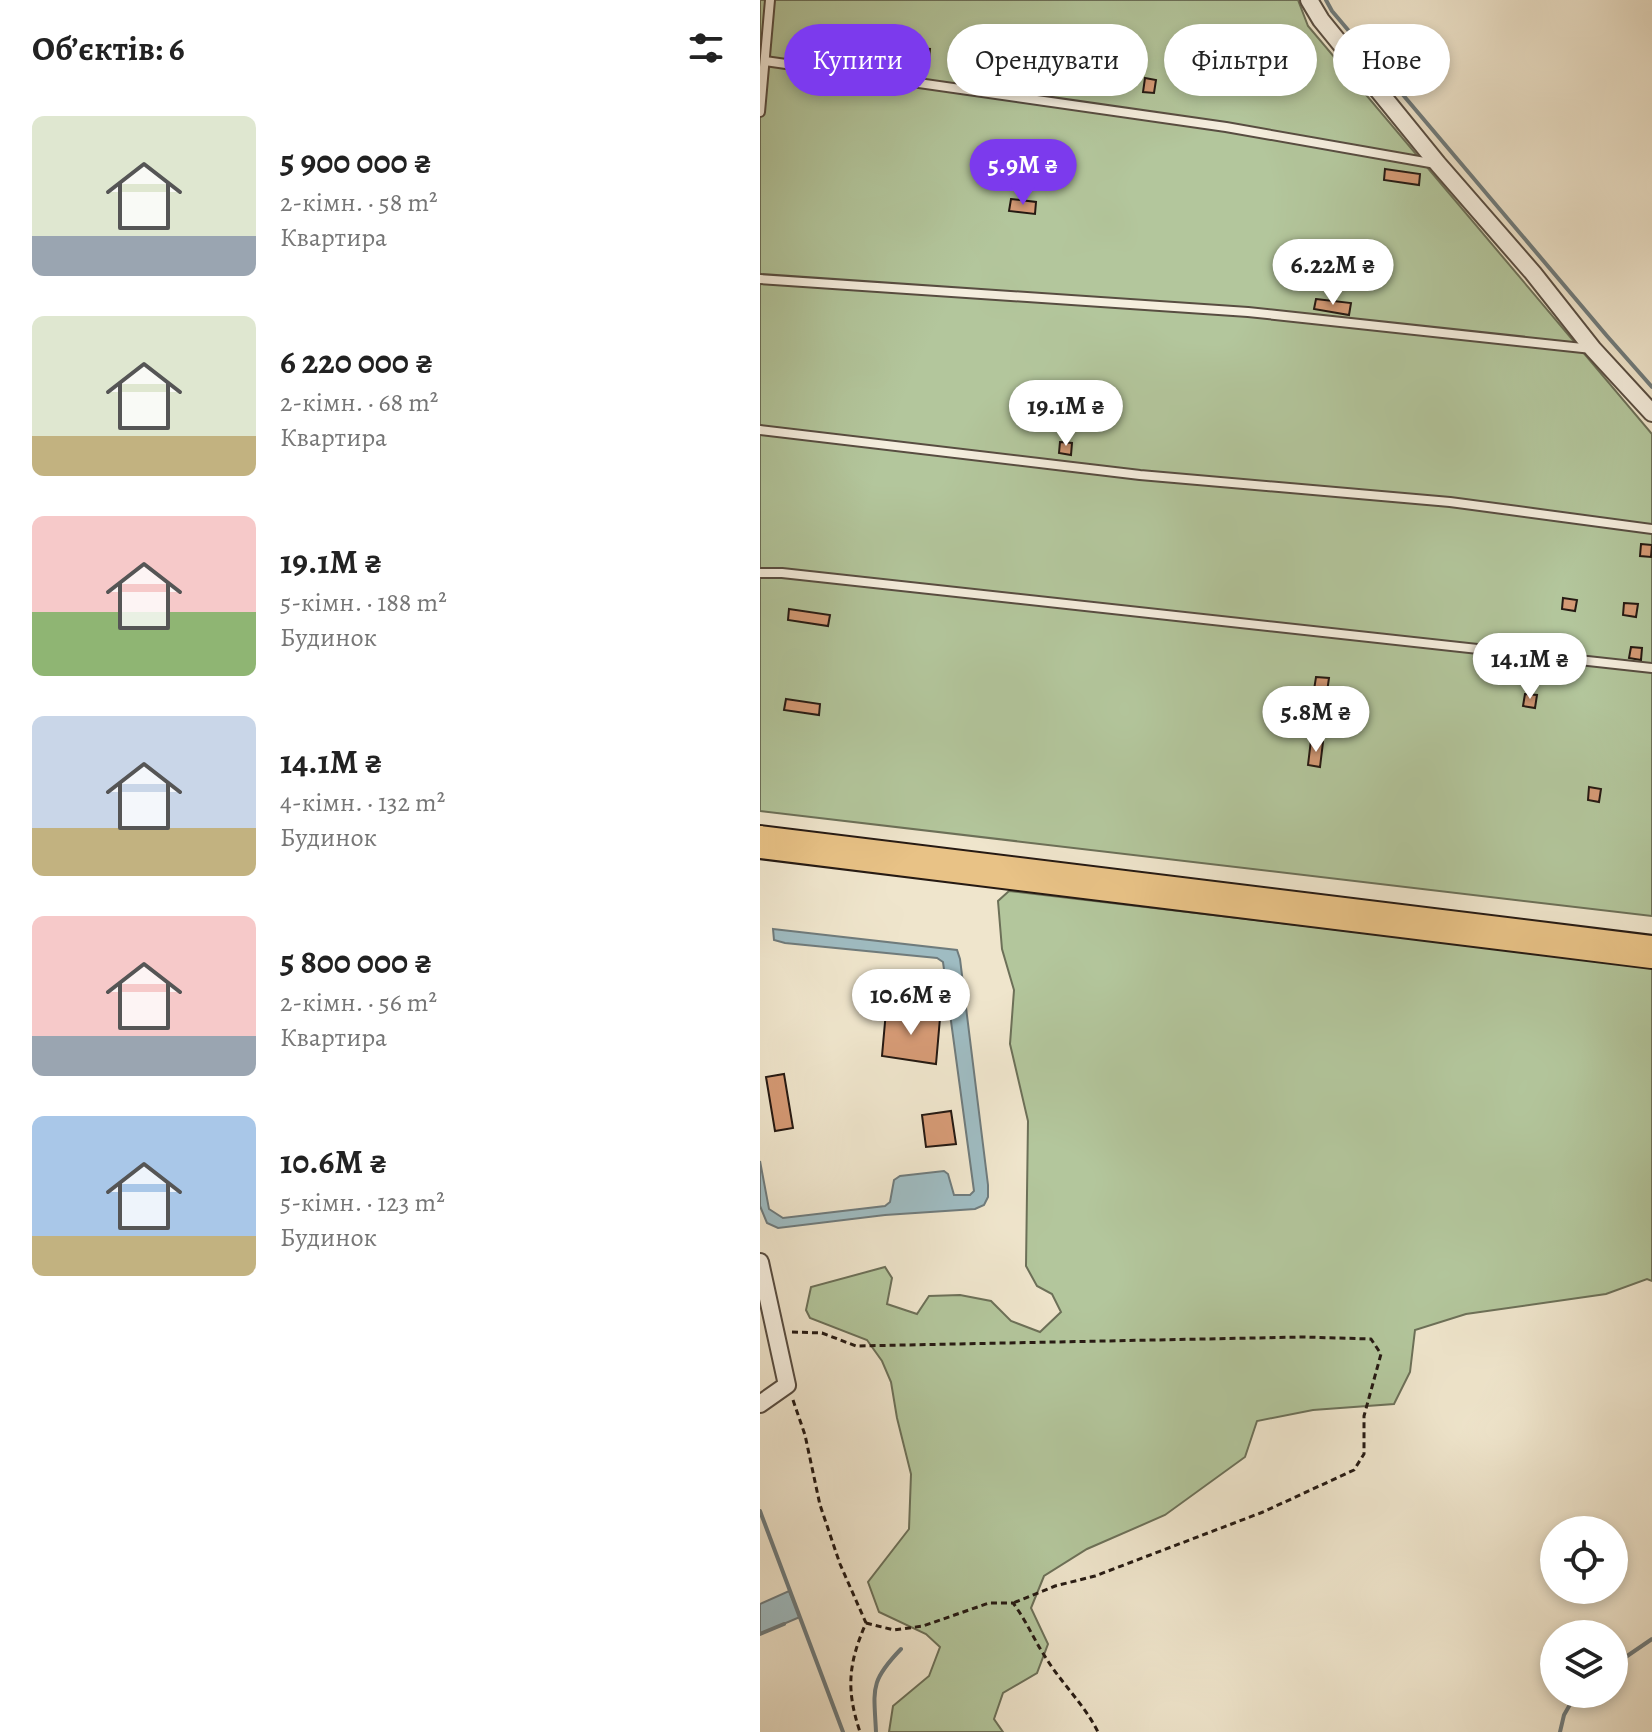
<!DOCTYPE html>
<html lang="uk">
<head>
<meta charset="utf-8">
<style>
	body { margin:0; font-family:Alegreya,serif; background:#f6f6f6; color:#222; height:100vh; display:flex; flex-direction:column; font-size:30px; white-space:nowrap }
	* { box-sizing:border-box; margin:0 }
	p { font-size:26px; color:#767676 }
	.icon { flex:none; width:44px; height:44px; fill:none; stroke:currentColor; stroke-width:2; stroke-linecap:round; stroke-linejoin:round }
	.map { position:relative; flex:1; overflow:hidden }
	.panel { display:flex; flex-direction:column; background:#fff; width:760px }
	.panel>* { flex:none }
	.top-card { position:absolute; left:24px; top:24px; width:748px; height:72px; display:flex; gap:16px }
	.fabs { position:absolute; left:780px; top:1516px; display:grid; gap:16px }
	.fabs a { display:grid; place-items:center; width:88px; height:88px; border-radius:50%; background:#fff; box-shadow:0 4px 12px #0003; font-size:40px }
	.price { position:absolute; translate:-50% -68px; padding:0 18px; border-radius:28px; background:#fff; color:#222; font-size:26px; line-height:52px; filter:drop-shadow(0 2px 4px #0008) }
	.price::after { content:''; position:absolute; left:50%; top:48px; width:24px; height:18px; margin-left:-12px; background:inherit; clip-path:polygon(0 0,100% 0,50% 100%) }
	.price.selected { background:#7c3aed; color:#fff }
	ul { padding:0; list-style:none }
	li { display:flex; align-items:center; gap:24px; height:200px; padding:0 32px }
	li span { display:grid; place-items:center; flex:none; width:224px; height:160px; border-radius:12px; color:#555 }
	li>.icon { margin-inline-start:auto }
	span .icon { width:96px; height:96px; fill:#fffc; stroke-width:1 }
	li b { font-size:34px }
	h2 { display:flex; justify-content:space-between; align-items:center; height:96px; padding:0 32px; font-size:34px }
	.chip { padding:0 28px; border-radius:36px; background:#fff; box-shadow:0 4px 12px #0003; font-size:28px; line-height:72px }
	.chip.selected { background:#7c3aed; color:#fff }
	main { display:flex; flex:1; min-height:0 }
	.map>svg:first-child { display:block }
	.green { fill:#b3c69c; stroke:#6c7058; stroke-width:2 }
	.water { fill:#9fbcc2; stroke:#6f7b7c; stroke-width:2 }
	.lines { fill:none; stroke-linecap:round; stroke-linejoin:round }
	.stream { stroke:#6f7b7c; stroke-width:4 }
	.building { fill:#d59a75; stroke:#261a13; stroke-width:2 }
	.lane-casing { stroke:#584d41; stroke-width:12 }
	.street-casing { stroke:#584d41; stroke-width:20 }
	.highway-casing { stroke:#261a13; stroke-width:36 }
	.path { stroke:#261a13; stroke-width:3; stroke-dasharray:6 4; stroke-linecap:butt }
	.lane { stroke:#f5eede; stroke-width:8 }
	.street { stroke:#f5eede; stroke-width:16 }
	.highway { stroke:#e8c286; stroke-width:32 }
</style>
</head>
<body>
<main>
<section class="panel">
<h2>Об’єктів: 6<svg class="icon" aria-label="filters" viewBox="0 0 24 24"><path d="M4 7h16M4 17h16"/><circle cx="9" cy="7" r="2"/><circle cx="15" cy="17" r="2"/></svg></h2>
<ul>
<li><span style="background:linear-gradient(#dfe7d0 75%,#9aa5b1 0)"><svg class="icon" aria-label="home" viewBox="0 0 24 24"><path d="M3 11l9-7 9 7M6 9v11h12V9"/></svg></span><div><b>5 900 000 ₴</b><p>2-кімн. · 58 m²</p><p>Квартира</p></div></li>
<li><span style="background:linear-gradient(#dfe7d0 75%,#c2b280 0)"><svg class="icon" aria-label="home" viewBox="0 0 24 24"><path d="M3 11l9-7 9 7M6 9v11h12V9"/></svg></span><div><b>6 220 000 ₴</b><p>2-кімн. · 68 m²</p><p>Квартира</p></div></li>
<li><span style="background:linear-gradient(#f6c9c9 60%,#8fb573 0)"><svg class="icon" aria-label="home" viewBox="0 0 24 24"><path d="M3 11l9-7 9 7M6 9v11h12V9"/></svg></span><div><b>19.1M ₴</b><p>5-кімн. · 188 m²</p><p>Будинок</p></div></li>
<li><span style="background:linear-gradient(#c9d6e8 70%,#c2b280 0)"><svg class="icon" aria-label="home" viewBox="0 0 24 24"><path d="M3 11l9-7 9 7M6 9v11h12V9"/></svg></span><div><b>14.1M ₴</b><p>4-кімн. · 132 m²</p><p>Будинок</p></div></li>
<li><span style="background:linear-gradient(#f6c9c9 75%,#9aa5b1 0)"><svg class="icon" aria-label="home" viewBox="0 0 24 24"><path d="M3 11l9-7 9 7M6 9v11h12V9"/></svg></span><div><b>5 800 000 ₴</b><p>2-кімн. · 56 m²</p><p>Квартира</p></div></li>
<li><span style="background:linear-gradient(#a9c7e8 75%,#c2b280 0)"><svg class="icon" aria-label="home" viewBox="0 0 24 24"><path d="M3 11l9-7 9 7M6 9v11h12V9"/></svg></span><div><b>10.6M ₴</b><p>5-кімн. · 123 m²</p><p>Будинок</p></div></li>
</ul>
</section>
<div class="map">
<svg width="892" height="1732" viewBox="0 0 892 1732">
	<rect width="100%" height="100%" fill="#efe5cc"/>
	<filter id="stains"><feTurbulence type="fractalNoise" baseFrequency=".0025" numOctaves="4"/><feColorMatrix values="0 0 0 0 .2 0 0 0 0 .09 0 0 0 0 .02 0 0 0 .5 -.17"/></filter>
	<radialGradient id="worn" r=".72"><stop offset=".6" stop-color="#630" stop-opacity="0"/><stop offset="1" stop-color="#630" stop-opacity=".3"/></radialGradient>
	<g class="green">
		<polygon points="0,0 538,0 548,26 892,434 892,916 0,811"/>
		<polygon points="249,891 892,967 892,1281 887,1279 846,1294 706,1314 655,1330 650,1372 634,1404 553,1410 497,1421 485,1457 405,1515 327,1549 284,1576 271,1608 288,1644 277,1673 243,1693 234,1719 243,1732 129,1732 133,1706 169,1676 180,1647 166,1634 119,1612 108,1582 149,1529 151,1474 137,1418 131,1382 122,1361 107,1340 50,1318 46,1310 51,1287 125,1267 132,1278 127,1304 157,1314 169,1296 200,1295 231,1301 251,1321 280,1332 301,1312 292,1294 277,1286 266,1266 268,1121 250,1044 254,990 242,949 238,901"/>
	</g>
	<g class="water">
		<polygon points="13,929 197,950 200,959 228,1185 228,1197 224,1205 215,1209 125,1215 18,1228 7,1223 0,1206 0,1161 9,1209 23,1218 125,1206 130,1202 134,1180 140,1176 184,1171 188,1174 194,1195 210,1195 214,1191 183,962 177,958 25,943 14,940"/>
		<polygon points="29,1591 40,1617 0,1634 0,1604"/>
	</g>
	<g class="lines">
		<g class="stream">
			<polyline points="566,0 572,11 847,336 892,387"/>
			<polyline points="0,1511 83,1732"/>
			<polyline points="0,1634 24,1624"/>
			<polyline points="854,1665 892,1639"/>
			<path d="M116 1732C114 1689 109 1682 141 1649"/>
			<polyline points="800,1732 804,1715 816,1694"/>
		</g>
	</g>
	<g class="building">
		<polygon points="159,48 170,49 169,60 157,59"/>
		<polygon points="385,78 396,80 394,93 383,92"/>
		<polygon points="625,169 660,174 659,185 624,180"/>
		<polygon points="251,199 276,202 275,214 249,211"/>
		<polygon points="556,299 591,303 589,315 554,309"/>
		<polygon points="300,442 312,443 311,455 299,453"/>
		<polygon points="881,544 892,545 891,557 880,556"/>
		<polygon points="803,598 817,600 815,611 802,609"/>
		<polygon points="864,603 878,604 876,617 863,615"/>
		<polygon points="29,609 70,615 68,626 28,620"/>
		<polygon points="871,647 882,648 881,660 869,658"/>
		<polygon points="556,677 569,678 567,692 554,690"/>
		<polygon points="765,694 777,695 775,708 763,706"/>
		<polygon points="26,699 60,704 59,715 24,710"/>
		<polygon points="551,740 563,742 560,767 548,765"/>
		<polygon points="829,787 841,789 839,802 828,800"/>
		<polygon points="126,1011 180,1018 176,1064 122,1056"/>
		<polygon points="24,1074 33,1128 15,1131 6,1077"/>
		<polygon points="191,1111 196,1144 166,1147 162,1115"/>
	</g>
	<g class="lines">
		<g class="lane-casing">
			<g id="lane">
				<polyline points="5,61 466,127 676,164"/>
				<polyline points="0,112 10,0"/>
				<polyline points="0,279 488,312 832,349"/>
				<polyline points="0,430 380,475 690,502 892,529"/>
				<polyline points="0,573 22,573 892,668"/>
			</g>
		</g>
		<g class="street-casing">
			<g id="street">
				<polyline points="549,0 561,20 678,164 773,273 833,349 892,413"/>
				<polyline points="0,1262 27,1385 0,1404"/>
			</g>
		</g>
		<g class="highway-casing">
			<polyline id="highway" points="0,842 892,952"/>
		</g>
		<g class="path">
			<polyline points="32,1332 62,1333 96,1346 543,1337 611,1339 621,1354 604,1416 604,1454 594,1470 503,1512 335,1576 295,1586 253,1603"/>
			<path d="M33 1400 45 1435 60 1505 80 1564 106 1623C88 1664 86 1690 100 1732"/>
			<path d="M106 1623 134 1630 163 1626 229 1603H253C266 1620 274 1640 286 1658 302 1684 324 1704 338 1732"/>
		</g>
		<use href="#lane" class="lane"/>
		<use href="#street" class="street"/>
		<use href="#highway" class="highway"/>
	</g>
	<rect width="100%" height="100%" filter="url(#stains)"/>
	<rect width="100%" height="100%" fill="url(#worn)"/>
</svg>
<div class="fabs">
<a><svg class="icon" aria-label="locate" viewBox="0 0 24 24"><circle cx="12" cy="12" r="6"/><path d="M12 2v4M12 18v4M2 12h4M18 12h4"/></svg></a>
<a><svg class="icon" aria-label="layers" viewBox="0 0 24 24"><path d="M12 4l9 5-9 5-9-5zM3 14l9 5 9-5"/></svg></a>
</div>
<b class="price selected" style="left:263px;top:207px">5.9M ₴</b>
<b class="price" style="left:573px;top:307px">6.22M ₴</b>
<b class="price" style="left:306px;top:448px">19.1M ₴</b>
<b class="price" style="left:770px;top:701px">14.1M ₴</b>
<b class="price" style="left:556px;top:754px">5.8M ₴</b>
<b class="price" style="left:151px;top:1037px">10.6M ₴</b>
<div class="top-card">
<a class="chip selected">Купити</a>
<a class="chip">Орендувати</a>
<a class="chip">Фільтри</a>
<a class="chip">Нове</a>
</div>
</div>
</main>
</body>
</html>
